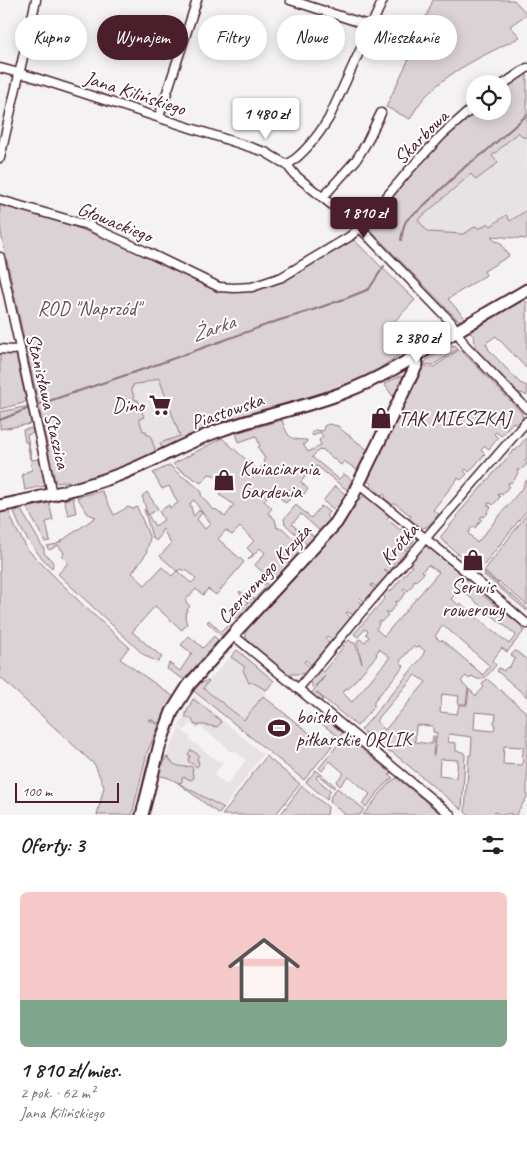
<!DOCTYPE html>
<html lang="pl">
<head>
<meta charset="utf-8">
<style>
	body { margin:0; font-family:Caveat,sans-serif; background:#f2f2f2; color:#222; height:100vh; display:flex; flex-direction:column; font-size:19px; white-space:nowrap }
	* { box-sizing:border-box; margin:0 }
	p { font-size:16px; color:#767676 }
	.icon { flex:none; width:28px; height:28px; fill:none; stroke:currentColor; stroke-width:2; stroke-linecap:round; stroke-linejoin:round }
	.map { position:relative; height:815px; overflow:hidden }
	.drawer { display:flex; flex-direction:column; background:#fff; flex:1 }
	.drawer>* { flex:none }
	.guide { position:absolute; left:15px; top:15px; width:498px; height:45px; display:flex; gap:10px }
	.controls { position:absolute; left:466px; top:75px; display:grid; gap:10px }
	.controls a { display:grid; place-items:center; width:45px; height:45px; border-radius:50%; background:#fff; box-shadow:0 2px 12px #0003; font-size:25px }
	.scale { position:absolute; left:15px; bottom:12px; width:104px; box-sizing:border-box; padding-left:5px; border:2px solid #4a1f2b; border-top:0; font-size:14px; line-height:18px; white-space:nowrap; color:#4a1f2b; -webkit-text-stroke:4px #fff; paint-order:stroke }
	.price { position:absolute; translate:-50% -42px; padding:0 11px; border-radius:5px; background:#fff; color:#222; font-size:16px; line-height:32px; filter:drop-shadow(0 1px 2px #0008) }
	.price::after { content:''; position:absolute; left:50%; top:30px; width:15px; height:11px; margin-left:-8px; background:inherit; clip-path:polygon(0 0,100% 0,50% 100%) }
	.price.selected { background:#4a1f2b; color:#fff }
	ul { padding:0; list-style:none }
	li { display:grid; align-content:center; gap:10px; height:265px; padding:0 20px }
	li span { display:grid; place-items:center; height:155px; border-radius:8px; color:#555 }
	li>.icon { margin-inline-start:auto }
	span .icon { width:90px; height:90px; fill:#fffc; stroke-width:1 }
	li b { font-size:21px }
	h2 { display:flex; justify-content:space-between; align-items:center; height:60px; padding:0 20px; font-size:21px }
	.tag { padding:0 18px; border-radius:22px; background:#fff; box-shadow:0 2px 12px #0003; font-size:18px; line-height:45px }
	.tag.selected { background:#4a1f2b; color:#fff }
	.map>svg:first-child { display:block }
	.built { fill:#e7e2e3 }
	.green { fill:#dbd2d5; stroke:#927880; fill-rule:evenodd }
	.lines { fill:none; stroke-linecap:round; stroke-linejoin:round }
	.stream { stroke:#8d727a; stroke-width:2 }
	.street-casing { stroke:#4a1f2b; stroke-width:11 }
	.secondary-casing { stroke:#4a1f2b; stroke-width:15 }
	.street { stroke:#fff; stroke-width:8 }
	.secondary { stroke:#fff; stroke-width:11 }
	.labels { text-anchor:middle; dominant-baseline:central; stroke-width:4; stroke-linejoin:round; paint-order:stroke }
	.street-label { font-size:20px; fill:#4a1f2b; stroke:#fff }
	.park-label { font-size:20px; fill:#6e4c56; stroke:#fff }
	.poi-label { font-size:20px; fill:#4a1f2b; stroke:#fff; text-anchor:start }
	.water-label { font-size:21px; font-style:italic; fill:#714f59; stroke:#fff }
</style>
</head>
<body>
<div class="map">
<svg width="527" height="815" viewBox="0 0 527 815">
	<rect width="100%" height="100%" fill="#f4f2f2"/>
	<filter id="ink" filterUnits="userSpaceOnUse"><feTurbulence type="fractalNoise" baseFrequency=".02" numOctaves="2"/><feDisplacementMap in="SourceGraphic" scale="10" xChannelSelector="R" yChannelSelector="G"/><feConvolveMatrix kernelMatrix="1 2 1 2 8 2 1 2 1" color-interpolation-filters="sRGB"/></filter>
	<g filter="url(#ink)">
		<g class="built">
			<polygon points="518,132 524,138 527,135 527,210 510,221 506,215 490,226 479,229 476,226 465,234 428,232 418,220 471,174 497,163 491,156"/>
			<polygon points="161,368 185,438 149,454 125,380"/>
			<polygon points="237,649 275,681 244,720 203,687"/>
			<polygon points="194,696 263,754 224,808 169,779 158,776 156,774 159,763 163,764 179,728 191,737 189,739 218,761 219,760 223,763 214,775 227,785 246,760 233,750 231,752 227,749 227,747 199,726 197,729 190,724 185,730 179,726"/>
		</g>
		<g class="green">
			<path d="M433 0H514L527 14 510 26 520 37C486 55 445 71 420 103 416 108 413 114 410 119L386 107 413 50Z"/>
			<polygon points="527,71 527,135 524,138 518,132 492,156 498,163 476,180 471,174 418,220 428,232 464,234 476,226 479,229 488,223 491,226 506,215 510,221 527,210 527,239 491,236 494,239 495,241 500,242 509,256 484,271 486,275 448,299 465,318 462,321 458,320 369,229 367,226 368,222 446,136 475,111 502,111 503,88"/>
			<polygon points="0,205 30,212 61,222 118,243 202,284 223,292 242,292 255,290 346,243 354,240 415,300 386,330 406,350 370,375 334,390 261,410 212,425 185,438 185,440 164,449 162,448 160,443 180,436 159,378 140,384 140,383 133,385 133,387 131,388 135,400 138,400 144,417 139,419 143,431 146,431 147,435 150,435 155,449 154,454 150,457 107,474 70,485 68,481 58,483 55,481 1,233 0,223"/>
			<polygon points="524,299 527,303 527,369 496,336 486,343 489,350 520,383 527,386 527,395 526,396 524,394 516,392 476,351 474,337 470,332"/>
			<polygon points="452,345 456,346 458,349 433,365 423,364 427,360 449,346"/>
			<polygon points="460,349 521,412 523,418 517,425 513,422 501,436 496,432 494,434 498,438 489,449 485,446 481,450 485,454 469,472 466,469 464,471 467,474 461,480 458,478 433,510 439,514 427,527 422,528 409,519 411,516 395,503 393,505 384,498 386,496 384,494 382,496 371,487 371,484 367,480 424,366 434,367"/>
			<polygon points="0,351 15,354 16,355 26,401 23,403 0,409"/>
			<polygon points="400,376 402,376 404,378 395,399 384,384"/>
			<polygon points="24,407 28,408 31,424 0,429 0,412"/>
			<path d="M282 420C288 437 289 440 307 440L306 444H303L308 452 321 445 319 440 323 437 320 432 313 436 311 433 315 430 323 431 324 426 329 424 338 426 343 431 368 450 357 470 344 461 341 465 322 449 320 451 319 450 312 457 339 479 344 474 352 480 347 490 317 466 312 471 310 470 301 482 308 489 303 495 288 489 284 494 290 499 286 503 271 490 265 495 267 497 264 501 272 508 268 513 275 519 277 528H282L305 550 274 583 255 565 265 553 260 548 249 560 248 559 253 554 247 548 254 541 240 527 232 535 226 530 218 539 244 562 216 595 208 589 203 595 196 589 185 601 190 606C185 612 184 617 187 624L182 630 155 606 132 632 162 657 158 662 145 656 58 574 68 563 62 557 64 553 58 545 50 550 48 549 47 546 57 544 96 517 88 514 77 497 102 491 114 515 128 507 133 509 137 507 150 538 146 554 132 573 145 585 162 567C163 567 169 574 172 576L177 571 160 556 171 544 163 529 161 531V535L156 541 152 537 144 509 155 526 164 520 159 511 169 505 170 508 178 503 169 486 162 489 153 473 170 465C178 476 192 481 201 491V495L212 509 217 510 225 517 234 505 226 499 219 495 232 479 224 472 218 479 214 475 209 474 201 483 177 468 173 464 222 438 263 475 265 473 260 468 265 463 263 461 265 459 258 447 260 446 256 436 239 442 236 433ZM194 500C199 508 204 516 211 523L205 529 197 519 202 513 199 510 194 516 193 514 190 503ZM181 569 184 571 186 569 196 579 191 583 177 571Z"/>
			<polygon points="32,428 33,433 27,435 32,460 39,459 45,486 25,490 22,474 26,474 26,472 32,470 27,442 25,442 23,430"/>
			<polygon points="527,437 527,459 525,461 527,464 520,471 518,469 517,471 518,473 515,478 515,479 511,483 509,482 508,483 509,486 502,495 499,493 498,495 500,497 493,505 491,503 488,503 488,505 491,507 487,512 488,513 484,517 482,516 480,518 482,519 475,528 473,526 468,533 477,543 524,486 523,485 527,480 527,510 481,569 475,566 479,561 473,556 469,561 467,559 465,560 441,539 441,536 458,516 457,515 514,450 515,451"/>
			<polygon points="335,486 345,494 336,511 323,501"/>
			<polygon points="147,492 158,509 148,515 142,496"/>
			<path d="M365 495 389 516 387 519 400 530 403 527C416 538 418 537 406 551L403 548 401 550 405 553 397 563 393 559 392 561 395 564 389 572 385 569 384 570 388 574 376 587 372 584 371 586 375 589 364 602 360 598 358 600 363 604 353 615 348 612 346 613 351 618 332 640 327 636 325 638 329 643 311 665 306 660 304 662 310 667 304 674H288L246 639V631L333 536 343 523 356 502 360 500 359 498 363 497Z"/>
			<polygon points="73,498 76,513 68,515 64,500"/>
			<polygon points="49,503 53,520 46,522 50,541 45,542 27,508"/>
			<polygon points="296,505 311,518 321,506 329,512 326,516 330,520 321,532 301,514 292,524 299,531 303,527 315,538 309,546 285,524 284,519"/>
			<polygon points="7,508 16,529 28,550 84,606 129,647 120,659 174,697 166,710 160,724 150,719 149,720 159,725 147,753 132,815 97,815 104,787 95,765 0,677 0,510"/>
			<path d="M21 510 44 549V553C49 558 55 561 52 568 35 552 21 534 14 511Z"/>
			<polygon points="527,514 527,605 499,582 498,583 484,571"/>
			<path d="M425 546 429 547 474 583V588L515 621H517L522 625V630L524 631 507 652 502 648 492 661 496 665C489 673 483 685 472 676L469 679 466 676 461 681 468 688 466 704H458L459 696 442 694 440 712 457 714 459 705H467L469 689 476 696 484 687 482 684 487 679 527 713V797L516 815H511V813C505 815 500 815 495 812L493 815H468L465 812 469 755H471L472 737 449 734 448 742 456 743V751L463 752 465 755 462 810 392 752H389L361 730 424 655 423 654 425 651 419 646 416 648 413 646 401 660 400 662 404 666 374 701V707L357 726 316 692 323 699 321 702 318 701 310 695 325 676 313 688 310 679 318 669 323 672 344 646 340 642 343 640 346 643 349 640 353 643H355L362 663 357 642 359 639 365 642 369 637 366 634 368 631 365 629 358 637 354 634 385 598 382 594 386 589 390 592 412 566 408 563 422 548ZM428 565 439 572 384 636 376 629 379 624 378 622 379 621 381 622 388 615 386 613 387 611 389 613 396 605 395 603 396 601 398 602 406 593 402 590 404 588 408 591 414 583 413 582 414 580 416 581 424 573 422 571ZM460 589 516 635 509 644 460 603 459 605 451 599ZM443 625 490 666 483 675 442 640 440 641 435 636ZM379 649 390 657 352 702 343 693 346 688 348 689 377 655 376 654ZM415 675 421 679H422L426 682 385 730 376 721ZM475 712 496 714 495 721H494V723L495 724 494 731 474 729ZM416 725 433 726V732L437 733 434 755H433L435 736H433L432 744 415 742ZM504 746 523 747V755H522V757L523 758 522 765 503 764ZM440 759 458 760 456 778 439 776Z"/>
			<polygon points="482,571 527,608 527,611 483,574"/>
			<polygon points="264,581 270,587 239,621 234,617 248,602 239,593 240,591 248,598 251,596 254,599 266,587 263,583"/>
			<polygon points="209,620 221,632 230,623 234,626 224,638 207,622"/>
			<polygon points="189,636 203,648 214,636 220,642 185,680 167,669 169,663 180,671 192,653 181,645"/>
			<polygon points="237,650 274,681 266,690 252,682 249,683 243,670 245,667 231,657"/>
			<polygon points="515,651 516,651 527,660 527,697 497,671 499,668 504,671 507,667 509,668 514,659 516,659 511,655"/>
			<polygon points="208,680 209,681 203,688 244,720 263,696 313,736 316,733 332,746 304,780 190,688 197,682 204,682"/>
			<polygon points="193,699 220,720 221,723 217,727 205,725 195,725 191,718 186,718 186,713"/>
			<polygon points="320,716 322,716 343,733 339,737 318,721 318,719"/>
			<polygon points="160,727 161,728 139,815 135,815 148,760"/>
			<polygon points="344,737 347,740 348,738 391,773 389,775 393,778 387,782 366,807 362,804 370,794 348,776 340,786 336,782 344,773 330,761 322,771 319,768"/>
			<polygon points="191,750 199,755 197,758 199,764 197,767 188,761 190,756 188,754"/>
			<polygon points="266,756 300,784 275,815 222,815 232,803 232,802 259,765 263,761"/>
			<path d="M166 757 169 758C172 766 183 768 191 766L193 768 192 772 194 778 191 780 184 777 182 778V782L179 783 169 778 158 775 157 773 159 763 163 765Z"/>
			<polygon points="316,770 335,786 334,788 318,775 316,778 331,791 328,795 327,800 306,782"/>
			<polygon points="397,778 442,815 363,815 389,783"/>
			<polygon points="178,783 224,808 219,814"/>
			<polygon points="302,786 328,807 327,815 280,815"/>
			<polygon points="337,788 364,809 360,815 346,815 330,802 331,796"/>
		</g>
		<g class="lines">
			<g class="stream">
				<path d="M401 240C404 225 403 220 417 212L467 165 484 153 527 115"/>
				<polyline points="40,404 147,368 280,320 307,312 347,298 369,289 384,266"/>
				<polyline points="0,420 27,409"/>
			</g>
			<g class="street-casing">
				<g id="street">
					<polyline points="290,0 371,26"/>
					<polyline points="0,68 30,76 265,152 287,165 295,175 360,228 451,322 465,345 527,409"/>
					<polyline points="502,85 527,68"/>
					<polyline points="159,117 197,0"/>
					<polyline points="0,158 36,0"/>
					<path d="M287 165C305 153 318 136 329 118L383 0"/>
					<polyline points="323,197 356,160 367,142 381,113"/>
					<polyline points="0,200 87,225 147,252 219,287 234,288 252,287 282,277 349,237 360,228 410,169 443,134 475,106"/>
					<polyline points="0,257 52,494"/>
					<polyline points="0,349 12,350 20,349"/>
					<polyline points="358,484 463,569 527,624"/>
					<polyline points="233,635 451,815"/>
					<polyline points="298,689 360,614 527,421"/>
				</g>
			</g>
			<g class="secondary-casing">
				<g id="secondary">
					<path d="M0 506C41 497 82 489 121 474 154 461 185 443 218 431 260 416 304 408 345 392 384 377 419 354 455 332 479 318 503 304 527 290"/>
					<polyline points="142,815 160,744 172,712 182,696 189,685 238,629 336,523 352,497 417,364 416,357"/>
				</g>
			</g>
			<use href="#street" class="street"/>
			<use href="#secondary" class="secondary"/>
		</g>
	</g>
	<defs>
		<g id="supermarket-bare" transform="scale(1.725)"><path d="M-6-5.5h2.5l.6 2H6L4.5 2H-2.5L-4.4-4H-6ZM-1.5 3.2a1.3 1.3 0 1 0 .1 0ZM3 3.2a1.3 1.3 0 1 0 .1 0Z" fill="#4a1f2b" stroke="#fff" stroke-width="2.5" paint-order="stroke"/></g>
		<g id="shop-bare" transform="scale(1.725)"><path d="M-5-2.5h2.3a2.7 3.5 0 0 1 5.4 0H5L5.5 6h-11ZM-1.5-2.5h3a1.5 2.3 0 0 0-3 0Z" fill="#4a1f2b" stroke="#fff" stroke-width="2.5" paint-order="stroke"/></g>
		<g id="stadium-bare" transform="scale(1.725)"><path d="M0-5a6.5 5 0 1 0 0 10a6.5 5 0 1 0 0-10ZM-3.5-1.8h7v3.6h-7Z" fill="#4a1f2b" stroke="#fff" stroke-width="2.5" paint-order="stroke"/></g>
	</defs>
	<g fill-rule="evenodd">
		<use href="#supermarket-bare" x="160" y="405"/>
		<use href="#shop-bare" x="381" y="418"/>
		<use href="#shop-bare" x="224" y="480"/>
		<use href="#shop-bare" x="473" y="560"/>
		<use href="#stadium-bare" x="279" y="728"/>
	</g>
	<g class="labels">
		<g class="street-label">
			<text transform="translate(135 93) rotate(18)">Jana Kilińskiego</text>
			<text transform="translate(421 137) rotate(-45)">Skarbowa</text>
			<text transform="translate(115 222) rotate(22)">Głowackiego</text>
			<text transform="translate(48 401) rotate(77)">Stanisława Staszica</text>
			<text transform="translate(227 411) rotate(-19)">Piastowska</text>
			<text transform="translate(399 544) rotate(-49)">Krótka</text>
			<text transform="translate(264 574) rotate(-47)">Czerwonego Krzyża</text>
		</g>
		<g class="park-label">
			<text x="89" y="308">ROD "Naprzód"</text>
		</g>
		<g class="poi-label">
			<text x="144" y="405" text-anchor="end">Dino</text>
			<text x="398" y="418">TAK MIESZKAJ</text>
			<text x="240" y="468">Kwiaciarnia<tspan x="240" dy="23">Gardenia</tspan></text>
			<text x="473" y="586" text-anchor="middle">Serwis<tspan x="473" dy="23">rowerowy</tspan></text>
			<text x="296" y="716">boisko<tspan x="296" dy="23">piłkarskie ORLIK</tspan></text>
		</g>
		<g class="water-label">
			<text transform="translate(213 328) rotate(-19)">Żarka</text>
		</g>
	</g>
</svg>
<div class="controls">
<a><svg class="icon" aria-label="locate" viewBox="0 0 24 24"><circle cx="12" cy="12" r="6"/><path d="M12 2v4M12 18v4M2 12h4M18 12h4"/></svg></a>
</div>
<div class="scale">100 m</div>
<b class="price" style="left:266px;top:140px">1 480 zł</b>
<b class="price selected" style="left:364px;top:239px">1 810 zł</b>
<b class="price" style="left:417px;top:364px">2 380 zł</b>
<div class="guide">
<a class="tag">Kupno</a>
<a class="tag selected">Wynajem</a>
<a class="tag">Filtry</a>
<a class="tag">Nowe</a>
<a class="tag">Mieszkanie</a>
</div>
</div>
<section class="drawer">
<h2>Oferty: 3<svg class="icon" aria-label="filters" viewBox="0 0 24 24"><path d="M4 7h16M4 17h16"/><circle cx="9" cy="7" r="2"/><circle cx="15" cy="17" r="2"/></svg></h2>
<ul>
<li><span style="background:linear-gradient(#f6c9c9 70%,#7fa58c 0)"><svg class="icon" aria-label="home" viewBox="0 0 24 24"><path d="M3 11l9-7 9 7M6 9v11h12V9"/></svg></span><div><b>1 810 zł/mies.</b><p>2 pok. · 62 m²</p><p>Jana Kilińskiego</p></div></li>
</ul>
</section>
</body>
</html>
